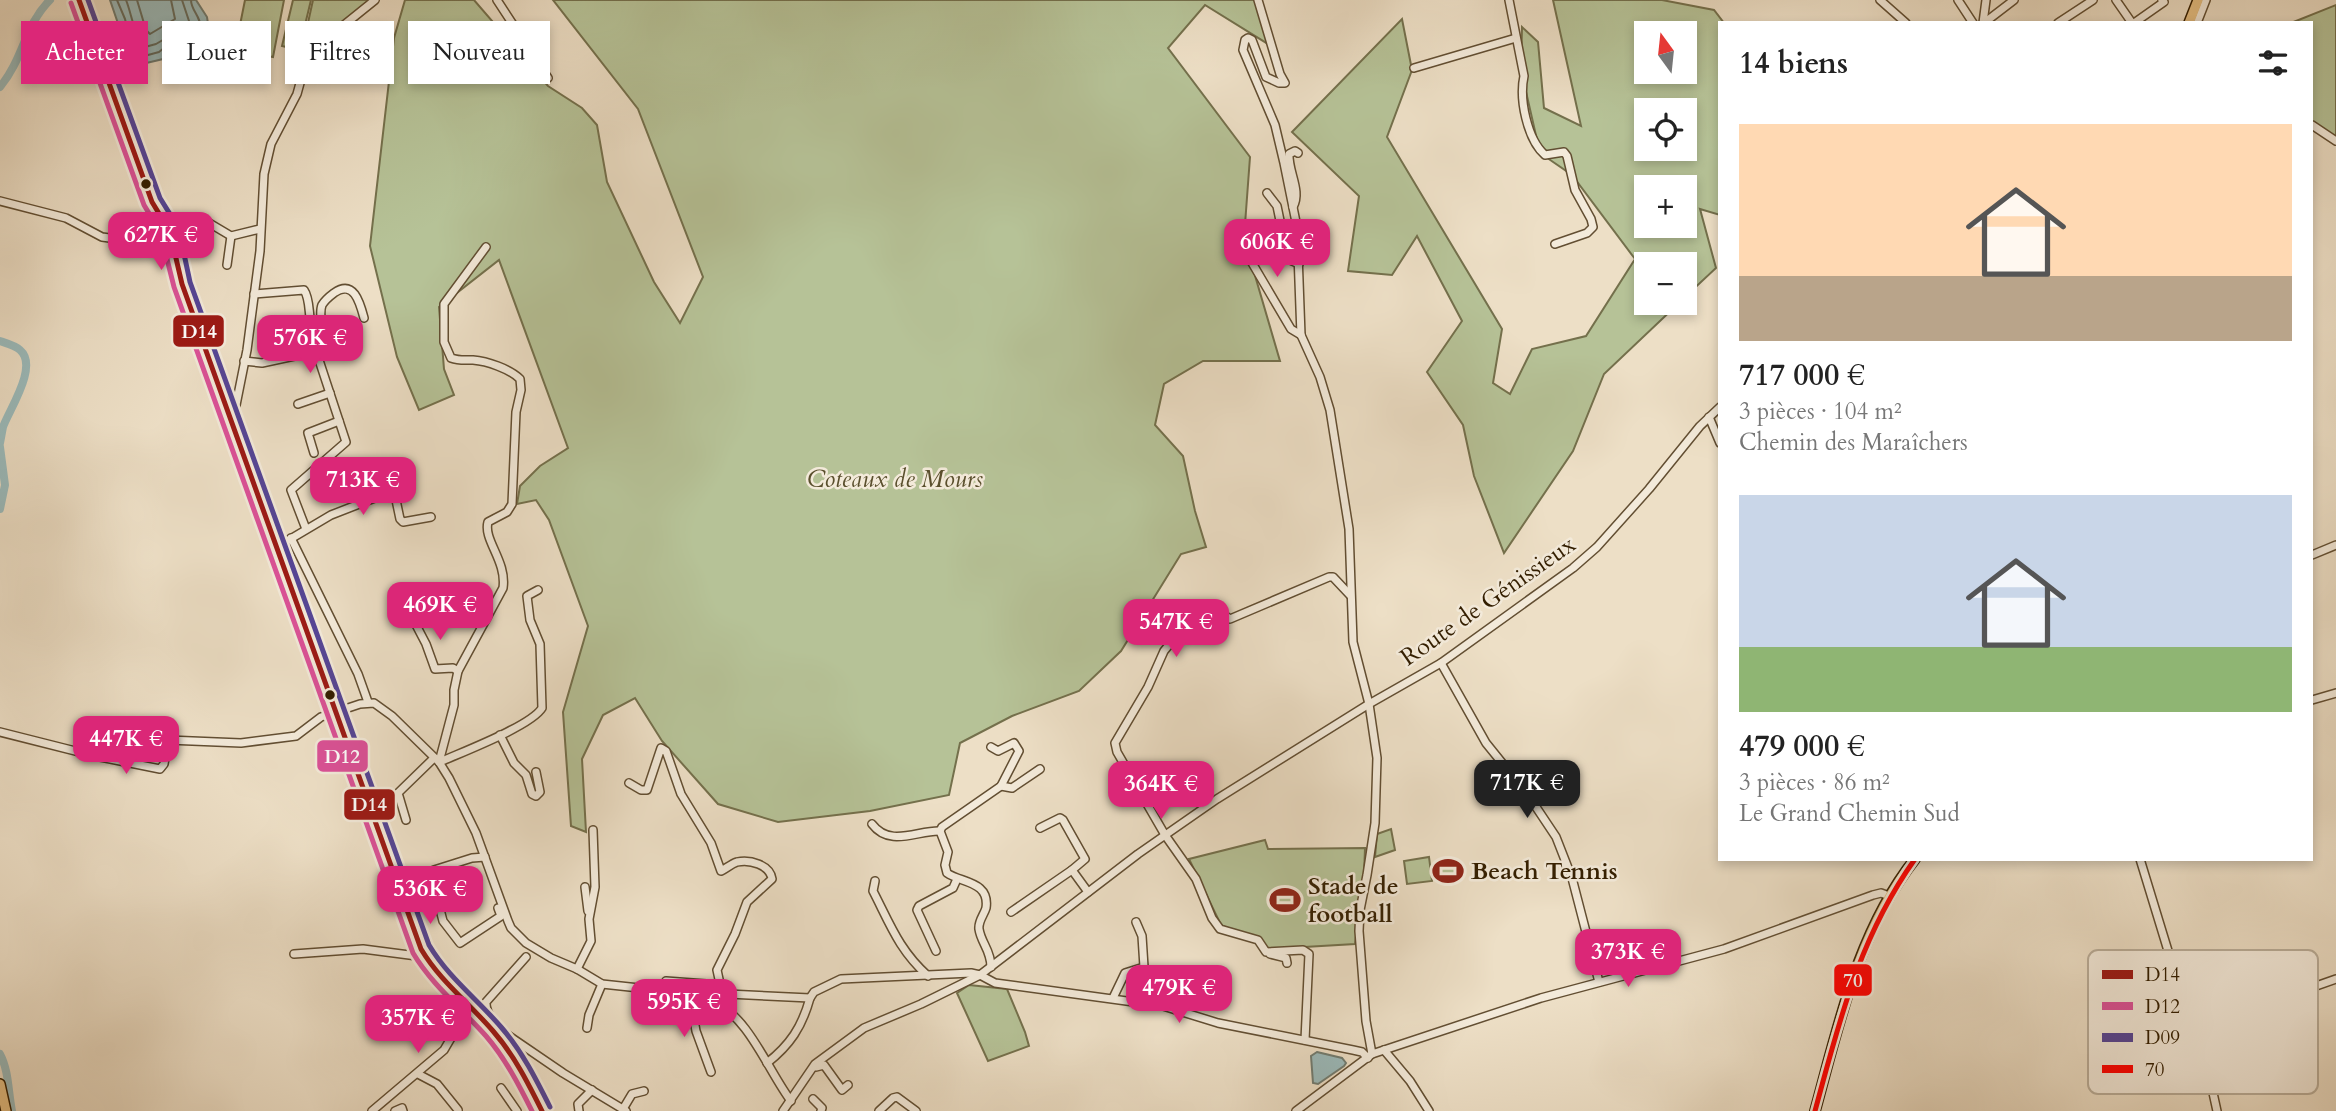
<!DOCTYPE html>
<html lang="fr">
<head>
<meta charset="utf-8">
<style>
	body { margin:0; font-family:Cardo,serif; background:#f2f2f2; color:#222; height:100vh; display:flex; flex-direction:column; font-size:26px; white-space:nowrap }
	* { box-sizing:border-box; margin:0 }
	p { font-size:23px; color:#767676 }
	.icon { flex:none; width:38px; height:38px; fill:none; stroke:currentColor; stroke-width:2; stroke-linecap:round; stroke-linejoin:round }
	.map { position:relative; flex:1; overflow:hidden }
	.drawer { position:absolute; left:1718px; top:21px; width:595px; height:840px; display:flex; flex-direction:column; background:#fff; border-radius:0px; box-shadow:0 4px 10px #0003 }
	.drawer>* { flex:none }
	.banner { position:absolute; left:21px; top:21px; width:665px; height:63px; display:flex; gap:14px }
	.needle { width:46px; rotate:345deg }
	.buttons { position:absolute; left:1634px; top:21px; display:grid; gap:14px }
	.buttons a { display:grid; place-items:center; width:63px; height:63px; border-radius:0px; background:#fff; box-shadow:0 4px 10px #0003; font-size:35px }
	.price { position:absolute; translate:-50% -60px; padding:0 16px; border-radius:14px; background:#db2777; color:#fff; font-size:23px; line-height:46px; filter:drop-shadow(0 2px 4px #0008) }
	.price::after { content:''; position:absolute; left:50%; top:42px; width:21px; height:16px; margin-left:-10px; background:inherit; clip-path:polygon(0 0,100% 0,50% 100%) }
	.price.selected { background:#222; color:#fff }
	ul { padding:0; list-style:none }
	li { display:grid; align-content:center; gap:14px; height:371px; padding:0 21px }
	li span { display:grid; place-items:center; height:217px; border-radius:0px; color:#555 }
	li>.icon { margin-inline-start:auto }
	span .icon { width:126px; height:126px; fill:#fffc; stroke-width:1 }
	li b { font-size:30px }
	h2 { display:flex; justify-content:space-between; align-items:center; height:84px; padding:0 21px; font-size:30px }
	.tag { padding:0 24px; border-radius:0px; background:#fff; box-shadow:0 4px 10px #0003; font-size:24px; line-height:63px }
	.tag.selected { background:#db2777; color:#fff }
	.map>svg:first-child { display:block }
	.green { fill:#b6c297; stroke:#74704c; stroke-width:2; fill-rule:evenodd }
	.water { fill:#9bbbbc; stroke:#717c71; stroke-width:2 }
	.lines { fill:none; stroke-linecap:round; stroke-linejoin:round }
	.shore { stroke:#676c5e; stroke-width:2 }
	.river { stroke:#9bbbbc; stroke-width:8 }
	.minor-casing { stroke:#624e32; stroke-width:10 }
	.major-casing { stroke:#331e00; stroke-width:12 }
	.minor { stroke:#f3eada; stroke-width:7 }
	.major { stroke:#e6c083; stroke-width:9 }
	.bus-1-casing { stroke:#f3eada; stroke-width:10 }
	.bus-2-casing { stroke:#f3eada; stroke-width:10 }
	.bus-3-casing { stroke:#f3eada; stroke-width:10 }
	.bus-4-casing { stroke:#f3eada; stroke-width:10 }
	.bus-1 { stroke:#9c1a15; stroke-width:5 }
	.bus-2 { stroke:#db5197; stroke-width:5 }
	.bus-3 { stroke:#554596; stroke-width:5 }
	.bus-4 { stroke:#f00; stroke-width:5 }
	.bus-dot { fill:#331e00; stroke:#f3eada; stroke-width:2.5 }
	.labels { text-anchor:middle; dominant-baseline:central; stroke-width:5; stroke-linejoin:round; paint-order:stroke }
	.park-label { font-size:24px; font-style:italic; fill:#5a4f2d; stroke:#f3eada }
	.street-label { font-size:24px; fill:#331e00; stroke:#f3eada }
	.poi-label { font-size:24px; font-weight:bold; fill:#331e00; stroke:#f3eada; text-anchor:start }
	.key { fill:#f3eada; stroke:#b9ad99; stroke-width:2 }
	.key-label { font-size:19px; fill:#331e00 }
	.line-badge { stroke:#f3eada; stroke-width:2.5 }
	.badge-label { font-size:19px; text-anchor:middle; font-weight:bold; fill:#fff }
</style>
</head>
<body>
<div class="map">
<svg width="2336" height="1111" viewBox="0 0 2336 1111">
	<rect width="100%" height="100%" fill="#eddfc6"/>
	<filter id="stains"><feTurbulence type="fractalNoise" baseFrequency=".00286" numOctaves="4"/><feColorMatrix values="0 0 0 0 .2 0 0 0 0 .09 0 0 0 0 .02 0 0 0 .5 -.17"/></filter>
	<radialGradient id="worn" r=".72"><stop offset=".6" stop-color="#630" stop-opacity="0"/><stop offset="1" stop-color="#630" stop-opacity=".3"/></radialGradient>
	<g class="green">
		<polygon points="245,0 284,0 273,57 235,50"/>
		<polygon points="293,0 311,0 299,50 282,46"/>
		<polygon points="313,0 372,0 313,50 302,50"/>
		<polygon points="405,0 474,0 548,86 582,108 597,125 607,182 654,282 680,323 703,277 638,109 553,0 1257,0 1276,49 1205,5 1168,48 1250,157 1244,238 1280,361 1203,361 1164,384 1155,425 1183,456 1195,511 1206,547 1181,554 1121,651 1079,691 1012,716 960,743 949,795 870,811 778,822 718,804 662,741 635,698 603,715 582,759 586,832 571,826 563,712 588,626 549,520 536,500 517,504 520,486 540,466 568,448 499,260 439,307 444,369 454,395 419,410 397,357 370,246 394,38"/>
		<path d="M1553 0H1662L1714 10 1724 23H1720V215L1700 209 1716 268 1685 297V264H1647V303H1679L1604 374 1573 451 1504 553 1474 476 1463 425 1427 372 1462 321 1417 236 1392 275 1348 271 1359 196 1292 132 1402 19 1412 70 1387 137 1502 329 1493 383 1510 394 1532 349 1586 336 1635 259 1572 175 1540 153 1521 70 1522 27 1538 42 1544 108 1581 126ZM1647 33H1685V72H1647ZM1647 110H1685V149H1647ZM1647 187H1685V226H1647Z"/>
		<polygon points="2336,5 2336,137 2312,122 2312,23 2291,23"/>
		<polygon points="1391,829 1395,850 1375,857 1377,834"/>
		<polygon points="1265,840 1268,849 1365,848 1364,875 1355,944 1270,949 1221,925 1189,859"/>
		<polygon points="1429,857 1432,881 1407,884 1404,861"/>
		<polygon points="1459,862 1461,875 1438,880 1435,867"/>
		<polygon points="969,985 1007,989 1025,1032 1029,1046 988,1061 957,993"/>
	</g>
	<g class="water">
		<polygon points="110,0 196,0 207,17 209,30 200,38 173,50 163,59 134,66 128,62 126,47"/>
		<polygon points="1317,1052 1342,1058 1346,1063 1344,1066 1318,1084 1313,1083 1311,1056"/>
	</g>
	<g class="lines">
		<g class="shore">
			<path d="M117 0 125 19 134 55 137 58 159 52 169 44 200 29C202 17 191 11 191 0"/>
			<path d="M126 0C132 15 134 36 145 47L156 44 190 24 182 0"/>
			<polyline points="137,0 146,30 150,34 175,19 171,0"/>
		</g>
		<g class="river">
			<path d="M0 87C24 58 24 26 50 0"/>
			<path d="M0 341C6 343 16 346 20 350 39 366 9 410 3 427 2 432 1 438 0 443"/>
			<polyline points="0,447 5,485 0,509"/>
			<path d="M0 1054C9 1071 8 1091 12 1111"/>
		</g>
		<g class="minor-casing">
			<g id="minor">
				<polyline points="497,0 548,78"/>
				<polyline points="1258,0 1280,74 1285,83 1279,83 1266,77 1252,40 1248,38 1245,40 1243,50 1275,125 1284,163 1297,227 1301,335 1320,377 1330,410 1349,529 1353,642 1369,704 1377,758 1375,823 1367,875 1360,910 1359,931 1366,1021 1372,1054"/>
				<path d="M1509 0 1524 76C1519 99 1527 139 1545 155L1564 152 1567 156 1575 190 1591 219 1593 227 1587 233 1555 244"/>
				<polyline points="1880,0 1906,23"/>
				<polyline points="1958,0 1973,23"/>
				<polyline points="2116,0 2132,23"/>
				<polyline points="1983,23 1986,0"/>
				<polyline points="1984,23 2014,0"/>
				<polyline points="2058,23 2093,0"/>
				<polyline points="2134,23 2164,2 2162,0"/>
				<polyline points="2197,23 2206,0"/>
				<polyline points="1414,68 1516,38"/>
				<polyline points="2312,125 2336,141"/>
				<polyline points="1267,193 1277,206 1286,250 1292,261 1299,264"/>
				<polyline points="0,201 66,218 102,237 162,245"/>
				<path d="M1293 207C1302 191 1288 172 1289 154L1295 151 1298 153"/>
				<polyline points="172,229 204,220 231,236 260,229"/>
				<polyline points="1238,239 1291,329 1301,335"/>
				<polyline points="227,265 231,236"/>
				<path d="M254 294 304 290C313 303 305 327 319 335L322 333C322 325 319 312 322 305 325 300 330 296 334 293 354 279 360 303 364 318"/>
				<polyline points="244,361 262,363 313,352 317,354 346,442 291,490 306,529"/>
				<polyline points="298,404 330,393"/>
				<polyline points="236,405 247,350 260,251 264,174 271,144 297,94 308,54 375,0"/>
				<polyline points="1709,417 1720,443"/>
				<polyline points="314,453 308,433 339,421"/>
				<polyline points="291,538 358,674 368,702"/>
				<polyline points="277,547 331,515 385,494 395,495 400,519 403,522 431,517"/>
				<polyline points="2312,555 2336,545"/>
				<polyline points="414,621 426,644 435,669 453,668 458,671"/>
				<polyline points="1441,663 1486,743 1528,795 1556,837 1572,878 1599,982"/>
				<polyline points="2312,700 2336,693"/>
				<polyline points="0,732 95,756 160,769 164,764 168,740 241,743 296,736 321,717 360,704 374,703 392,716 439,762 449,778 476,833 508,921 511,928 526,943 551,958 577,969 602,984 667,991 810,998 814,992 841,979 971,973 980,975 995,983 1163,1006 1218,1023 1353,1050 1362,1052 1368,1058"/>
				<polyline points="500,735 514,763 526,775 532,794 536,796 540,792 536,772"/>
				<path d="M439 762 454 705V690L458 671 503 588C507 561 483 540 488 522L507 512 512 504 516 412 521 390 520 379C510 369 487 361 473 360 465 360 459 361 451 358L444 342V304L486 247"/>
				<path d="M440 762C462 752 531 726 542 708L540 644 530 620 527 596 538 590"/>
				<path d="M629 783 641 790H647L661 748 666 751 681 794 711 843 721 871C727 868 731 864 737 862 750 859 770 865 772 879L747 902 735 934 717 970 722 993"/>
				<polyline points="1001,786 1012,788 1040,769"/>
				<polyline points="406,820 398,793 434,758"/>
				<path d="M872 824C890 848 918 830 940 831"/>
				<polyline points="1040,828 1060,818 1063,820 1085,859 1072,870 1088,892"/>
				<polyline points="485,857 472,858 434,870 431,875 443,921 460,943 501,916 498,908"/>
				<polyline points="2140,859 2187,1013 2208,1070 2217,1111"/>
				<path d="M875 881 873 891C890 924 899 950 928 976"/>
				<polyline points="585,887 588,911"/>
				<polyline points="1011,912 1072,870"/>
				<polyline points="936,951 917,910 919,906 953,888 957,879"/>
				<polyline points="294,954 363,949 417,956 424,955"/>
				<polyline points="1270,954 1286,958 1287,963"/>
				<path d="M991 967C991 950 981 943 979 929 978 921 984 915 986 908 990 881 961 883 947 873L945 865 948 852 940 831 942 827 1001 786 1019 751 1014 743 998 751 991 747"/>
				<polyline points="577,969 591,941 589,919 595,887 593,830"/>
				<polyline points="666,981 720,985"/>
				<path d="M681 995C692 998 703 998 714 1002 748 1016 769 1072 791 1101"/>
				<polyline points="690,997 696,1031 711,1072"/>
				<polyline points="1113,998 1125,973 1144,967 1142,936 1136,922"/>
				<polyline points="1163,1006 1161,981 1192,981"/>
				<polyline points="587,1028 589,1015 602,984"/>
				<polyline points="2194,1029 2336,979"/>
				<polyline points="496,1035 506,1034 563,1073 626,1111"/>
				<path d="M506 1035C498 1027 485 1014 486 1002L526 957"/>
				<polyline points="1305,1040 1309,954 1303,950 1266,952 1258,940 1220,929 1212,918 1196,879 1165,835 1117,752 1115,743 1148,687 1164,651 1183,628 1203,616 1207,610 1214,608 1230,619 1329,577 1333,577 1350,595"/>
				<polyline points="1384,1050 1410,1081 1429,1111"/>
				<path d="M767 1063C790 1045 802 1027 810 998"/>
				<polyline points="816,1067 824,1065 842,1090 848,1085"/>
				<polyline points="418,1074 437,1084 458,1110"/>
				<polyline points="501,1088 517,1111"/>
				<polyline points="813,1099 822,1108 821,1111"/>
				<polyline points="623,1109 632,1094 644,1091"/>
				<polyline points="372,1111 444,1050 469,1007"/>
				<polyline points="395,1111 402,1108 403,1111"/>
				<polyline points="579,1111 578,1104 592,1090"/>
				<polyline points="783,1111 815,1064 864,1028 921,1004 980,975 1138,854 1217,799 1369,704 1441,663 1573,568 1597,547 1649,489 1700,426 1720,407"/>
				<polyline points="879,1111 893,1098 897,1097 916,1111"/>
				<polyline points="1296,1111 1372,1054 1541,998 1724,949 1873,895 1881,893 1889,896"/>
			</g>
		</g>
		<g class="major-casing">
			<g id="major">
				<path d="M79 0 152 202 161 230 159 241 169 253 182 284 421 949C439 983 469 1004 493 1031 514 1055 528 1083 542 1111"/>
				<polyline points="2189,23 2198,0"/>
				<path d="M159 215C166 227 174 228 178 236L175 248 177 262"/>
				<polyline points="0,1084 6,1111"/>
				<path d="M1815 1111C1839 1024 1858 931 1915 859"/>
			</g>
		</g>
		<use href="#minor" class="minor"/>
		<use href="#major" class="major"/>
		<g class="bus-1-casing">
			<path id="bus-1" d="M79 0 152 202 166 225 178 236 175 254 182 284 421 949C440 981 469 1003 493 1031 514 1055 528 1083 542 1111"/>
		</g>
		<g class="bus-2-casing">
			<path id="bus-2" d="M71 3 144 205 159 230 169 238 166 255 174 287 413 953C432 985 461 1008 486 1036 505 1058 519 1085 532 1111"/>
		</g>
		<g class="bus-3-casing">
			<path id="bus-3" d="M88 0 160 198 173 219 182 226 186 233 184 254 190 282 429 945C448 977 477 999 501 1027 522 1051 536 1079 550 1107"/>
		</g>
		<g class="bus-4-casing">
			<path id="bus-4" d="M1815 1111C1840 1019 1859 938 1915 859"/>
		</g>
		<use href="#bus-1" class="bus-1"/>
		<use href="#bus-2" class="bus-2"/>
		<use href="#bus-3" class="bus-3"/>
		<use href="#bus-4" class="bus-4"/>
	</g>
	<defs>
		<g id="stadium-bare" transform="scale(2.415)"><path d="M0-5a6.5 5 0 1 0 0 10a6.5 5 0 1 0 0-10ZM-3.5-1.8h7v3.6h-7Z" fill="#8f2418" stroke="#f3eada" stroke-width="2.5" paint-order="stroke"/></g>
	</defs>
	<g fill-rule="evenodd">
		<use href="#stadium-bare" x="1448" y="871"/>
		<use href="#stadium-bare" x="1285" y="900"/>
	</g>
	<g class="bus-dot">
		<circle cx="146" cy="184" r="6"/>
		<circle cx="330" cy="695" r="6"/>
	</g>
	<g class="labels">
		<g class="park-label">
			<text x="895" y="479">Coteaux de Mours</text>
		</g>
		<g class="street-label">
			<text transform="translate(1488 601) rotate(-35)">Route de Génissieux</text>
		</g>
		<g class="poi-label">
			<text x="1471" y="871">Beach Tennis</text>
			<text x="1308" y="886">Stade de<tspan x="1308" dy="28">football</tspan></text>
		</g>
	</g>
	<rect x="2088" y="950" width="230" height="144" rx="10" class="key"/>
	<rect x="2102" y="970" width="31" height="9" fill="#9c1a15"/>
	<rect x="2102" y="1002" width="31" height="8" fill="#db5197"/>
	<rect x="2102" y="1033" width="31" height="9" fill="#554596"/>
	<rect x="2102" y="1065" width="31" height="8" fill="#f00"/>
	<g class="key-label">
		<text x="2145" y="981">D14</text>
		<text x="2145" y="1013">D12</text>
		<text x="2145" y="1044">D09</text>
		<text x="2145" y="1076">70</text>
	</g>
	<g class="line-badge">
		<rect x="172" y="314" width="53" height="34" rx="7" fill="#9c1a15"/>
		<rect x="316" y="739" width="53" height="34" rx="7" fill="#db5197"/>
		<rect x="343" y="788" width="53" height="33" rx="7" fill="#9c1a15"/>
		<rect x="1833" y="963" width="40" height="34" rx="7" fill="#f00"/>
	</g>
	<g class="badge-label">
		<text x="199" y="338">D14</text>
		<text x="342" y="763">D12</text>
		<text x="369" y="811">D14</text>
		<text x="1853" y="987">70</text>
	</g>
	<rect width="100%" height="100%" filter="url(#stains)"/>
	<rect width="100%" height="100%" fill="url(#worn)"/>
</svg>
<div class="buttons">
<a><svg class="needle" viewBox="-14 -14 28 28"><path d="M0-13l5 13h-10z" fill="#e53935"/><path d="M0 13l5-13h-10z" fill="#767676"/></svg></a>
<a><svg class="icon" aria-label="locate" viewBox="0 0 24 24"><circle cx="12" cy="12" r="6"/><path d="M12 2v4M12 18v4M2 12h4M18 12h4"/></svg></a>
<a>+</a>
<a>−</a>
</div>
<b class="price" style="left:161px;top:272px">627K €</b>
<b class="price" style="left:1277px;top:279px">606K €</b>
<b class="price" style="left:310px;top:375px">576K €</b>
<b class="price" style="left:363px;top:517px">713K €</b>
<b class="price" style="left:440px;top:642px">469K €</b>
<b class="price" style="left:1176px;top:659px">547K €</b>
<b class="price" style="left:126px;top:776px">447K €</b>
<b class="price selected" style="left:1527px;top:820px">717K €</b>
<b class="price" style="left:1161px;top:821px">364K €</b>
<b class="price" style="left:430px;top:926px">536K €</b>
<b class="price" style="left:1628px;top:989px">373K €</b>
<b class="price" style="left:1179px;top:1025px">479K €</b>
<b class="price" style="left:684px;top:1039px">595K €</b>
<b class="price" style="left:418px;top:1055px">357K €</b>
<div class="banner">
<a class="tag selected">Acheter</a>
<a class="tag">Louer</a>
<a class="tag">Filtres</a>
<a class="tag">Nouveau</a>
</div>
<section class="drawer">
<h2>14 biens<svg class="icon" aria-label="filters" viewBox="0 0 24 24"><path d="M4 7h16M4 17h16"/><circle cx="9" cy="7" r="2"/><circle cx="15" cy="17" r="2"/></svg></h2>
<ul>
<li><span style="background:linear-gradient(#ffd9b3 70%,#b9a48a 0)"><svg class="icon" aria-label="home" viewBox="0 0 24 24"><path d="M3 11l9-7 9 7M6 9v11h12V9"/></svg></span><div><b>717 000 €</b><p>3 pièces · 104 m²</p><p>Chemin des Maraîchers</p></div></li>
<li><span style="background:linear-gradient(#c9d6e8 70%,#8fb573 0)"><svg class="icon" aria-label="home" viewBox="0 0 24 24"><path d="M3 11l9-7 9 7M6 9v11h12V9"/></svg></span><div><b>479 000 €</b><p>3 pièces · 86 m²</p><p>Le Grand Chemin Sud</p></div></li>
</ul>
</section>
</div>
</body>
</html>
